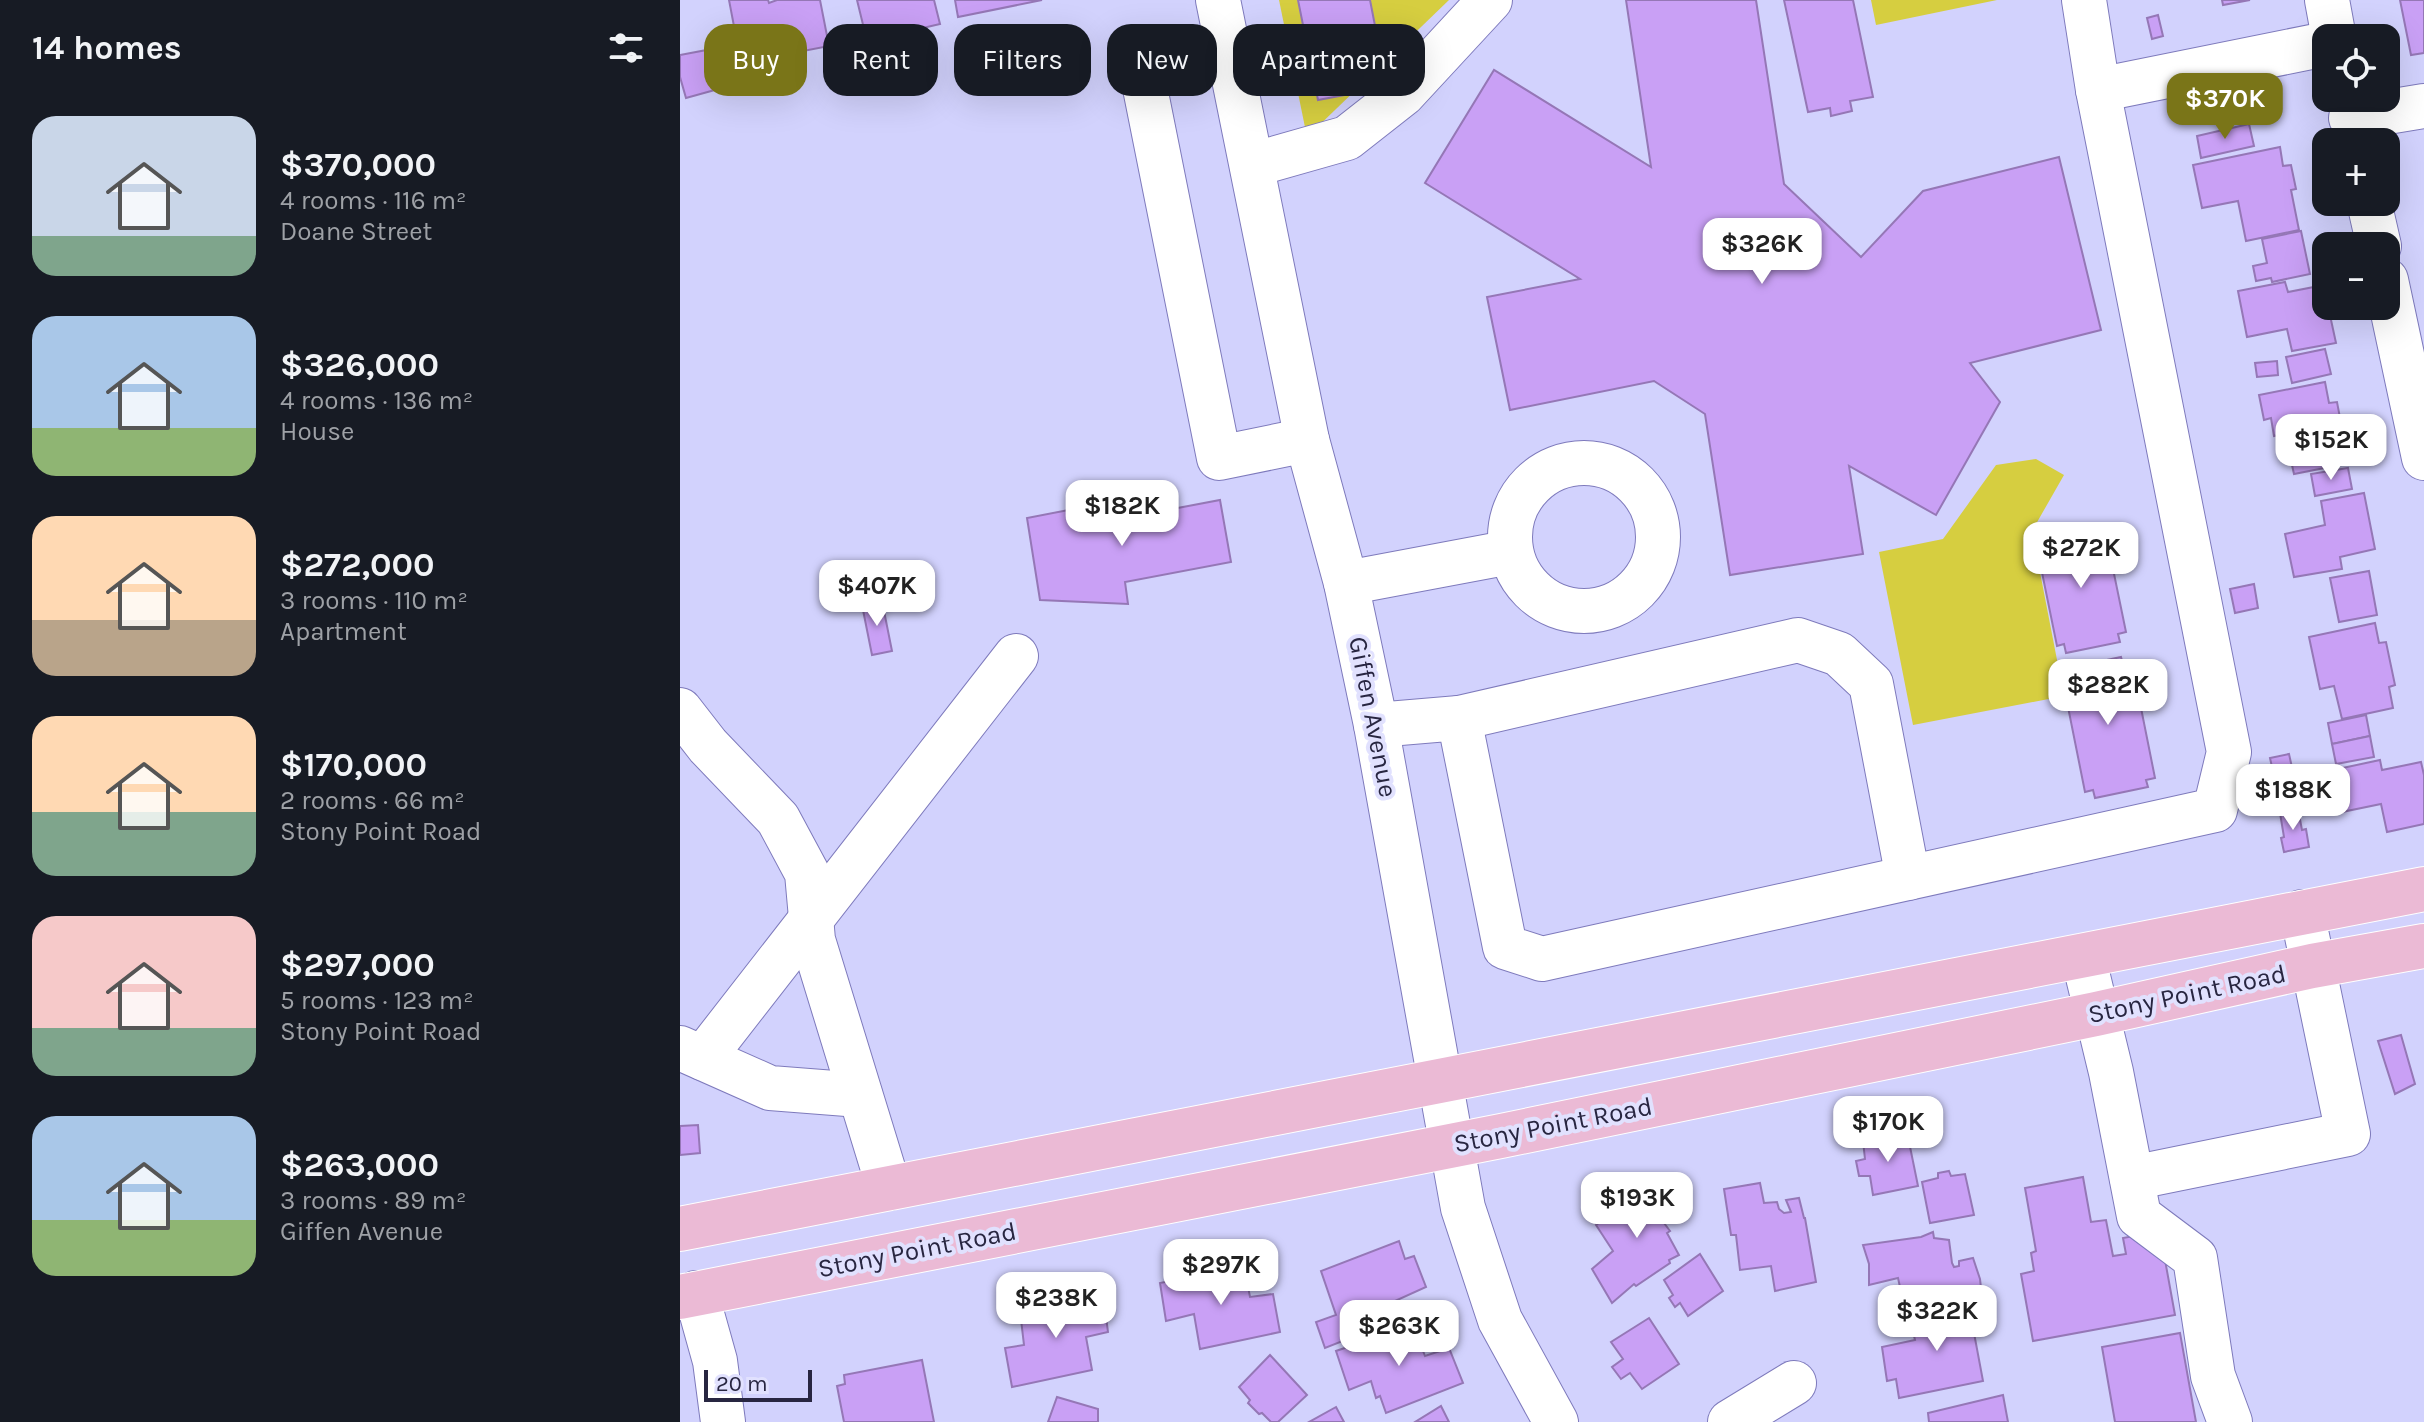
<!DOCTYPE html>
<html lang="en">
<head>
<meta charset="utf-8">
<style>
	body { margin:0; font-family:Karla,sans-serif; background:#242831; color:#f1f3f6; height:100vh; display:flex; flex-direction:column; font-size:30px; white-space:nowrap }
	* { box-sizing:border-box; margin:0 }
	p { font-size:26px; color:#9ea1a6 }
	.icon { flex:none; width:44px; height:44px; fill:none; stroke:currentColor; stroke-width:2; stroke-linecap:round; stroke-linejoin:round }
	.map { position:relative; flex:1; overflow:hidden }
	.details { display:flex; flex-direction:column; background:#171b24; width:680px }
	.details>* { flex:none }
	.banner { position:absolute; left:24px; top:24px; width:760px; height:72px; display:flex; gap:16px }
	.buttons { position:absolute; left:1632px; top:24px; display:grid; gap:16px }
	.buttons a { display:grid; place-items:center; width:88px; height:88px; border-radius:16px; background:#171b24; box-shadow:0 8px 32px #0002; font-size:40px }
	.scale { position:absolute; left:24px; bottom:20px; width:108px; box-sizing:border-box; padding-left:8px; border:4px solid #282641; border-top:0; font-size:22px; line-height:28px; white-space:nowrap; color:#282641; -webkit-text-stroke:6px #e1e1fe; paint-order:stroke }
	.price { position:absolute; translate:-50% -68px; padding:0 18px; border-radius:16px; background:#fff; color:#222; font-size:26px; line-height:52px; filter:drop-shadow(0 2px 4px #0008) }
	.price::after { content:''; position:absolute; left:50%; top:48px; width:24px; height:18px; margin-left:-12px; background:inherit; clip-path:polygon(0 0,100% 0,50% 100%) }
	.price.current { background:#7a7518; color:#fff }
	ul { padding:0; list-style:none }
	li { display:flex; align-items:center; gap:24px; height:200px; padding:0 32px }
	li span { display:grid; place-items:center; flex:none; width:224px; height:160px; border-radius:24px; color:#555 }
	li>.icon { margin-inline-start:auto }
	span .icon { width:96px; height:96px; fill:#fffc; stroke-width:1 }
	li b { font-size:34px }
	h2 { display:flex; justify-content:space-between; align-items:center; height:96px; padding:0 32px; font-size:34px }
	.pill { padding:0 28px; border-radius:24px; background:#171b24; box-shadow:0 8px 32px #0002; font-size:28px; line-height:72px }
	.pill.current { background:#7a7518; color:#fff }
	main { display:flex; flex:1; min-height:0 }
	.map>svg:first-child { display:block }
	.green { fill:#d6ce40 }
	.building { fill:#c9a0f5; stroke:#9577b6; stroke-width:2 }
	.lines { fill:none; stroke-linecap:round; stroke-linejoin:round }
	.minor-casing { stroke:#7e7abc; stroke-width:46 }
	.major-casing { stroke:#fff; stroke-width:46 }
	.minor { stroke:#fff; stroke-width:44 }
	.major { stroke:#ebbad5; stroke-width:44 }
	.labels { text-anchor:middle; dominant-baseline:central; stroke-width:8; stroke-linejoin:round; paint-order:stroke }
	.street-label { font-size:26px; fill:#282641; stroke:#e1e1fe }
</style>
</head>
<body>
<main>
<section class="details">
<h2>14 homes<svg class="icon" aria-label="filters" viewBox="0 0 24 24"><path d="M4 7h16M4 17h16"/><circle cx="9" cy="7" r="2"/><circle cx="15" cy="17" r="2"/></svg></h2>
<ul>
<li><span style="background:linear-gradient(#c9d6e8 75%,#7fa58c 0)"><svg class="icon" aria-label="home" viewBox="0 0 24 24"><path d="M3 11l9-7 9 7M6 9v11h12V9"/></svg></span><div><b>$370,000</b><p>4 rooms · 116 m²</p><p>Doane Street</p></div></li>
<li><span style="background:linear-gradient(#a9c7e8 70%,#8fb573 0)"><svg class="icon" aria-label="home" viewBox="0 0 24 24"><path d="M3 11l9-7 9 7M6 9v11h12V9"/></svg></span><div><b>$326,000</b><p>4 rooms · 136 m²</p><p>House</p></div></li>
<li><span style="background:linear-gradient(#ffd9b3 65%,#b9a48a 0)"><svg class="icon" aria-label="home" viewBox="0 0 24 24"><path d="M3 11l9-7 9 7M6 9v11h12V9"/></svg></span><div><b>$272,000</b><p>3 rooms · 110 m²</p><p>Apartment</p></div></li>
<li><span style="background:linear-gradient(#ffd9b3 60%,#7fa58c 0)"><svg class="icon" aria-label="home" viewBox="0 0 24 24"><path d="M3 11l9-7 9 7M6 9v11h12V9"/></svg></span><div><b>$170,000</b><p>2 rooms · 66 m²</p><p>Stony Point Road</p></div></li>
<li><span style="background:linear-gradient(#f6c9c9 70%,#7fa58c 0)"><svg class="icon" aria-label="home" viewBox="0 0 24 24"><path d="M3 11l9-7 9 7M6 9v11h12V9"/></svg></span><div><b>$297,000</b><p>5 rooms · 123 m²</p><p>Stony Point Road</p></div></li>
<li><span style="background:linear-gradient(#a9c7e8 65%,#8fb573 0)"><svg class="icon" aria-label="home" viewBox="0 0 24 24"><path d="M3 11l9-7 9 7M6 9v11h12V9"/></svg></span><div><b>$263,000</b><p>3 rooms · 89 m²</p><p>Giffen Avenue</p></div></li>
</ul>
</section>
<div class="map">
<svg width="1744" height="1422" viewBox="0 0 1744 1422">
	<rect width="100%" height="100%" fill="#d2d2fd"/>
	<g class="green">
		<polygon points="599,0 769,0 627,137"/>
		<polygon points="1191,0 1317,0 1196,25"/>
		<polygon points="1356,459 1384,475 1352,531 1384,696 1233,725 1199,552 1263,539 1316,465"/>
	</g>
	<g class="building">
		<polygon points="49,0 88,0 89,3 97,0 140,0 149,46 61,63"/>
		<polygon points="177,0 254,0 260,24 187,41"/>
		<polygon points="275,0 362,0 278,17"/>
		<polygon points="618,0 690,0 707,87 638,100"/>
		<polygon points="946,0 1076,0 1104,184 1181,257 1243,191 1379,157 1421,330 1290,363 1320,402 1256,515 1169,466 1183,554 1050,575 1025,414 974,381 830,410 807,297 900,279 745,183 814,70 971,167"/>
		<polygon points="1104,0 1173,0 1193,97 1170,101 1172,111 1151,116 1150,108 1128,112"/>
		<polygon points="1542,0 1570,0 1543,5"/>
		<polygon points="1720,0 1744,0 1744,53 1731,55"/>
		<polygon points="1478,15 1483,36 1472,39 1467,18"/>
		<polygon points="32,49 42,88 6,98 0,77 0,55"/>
		<polygon points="1569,124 1574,146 1521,158 1517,136"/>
		<polygon points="1600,147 1603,166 1611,165 1616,189 1611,190 1619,230 1566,241 1558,201 1522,208 1513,165"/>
		<polygon points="1621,231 1630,274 1592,282 1591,278 1576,281 1573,266 1587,263 1582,239"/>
		<polygon points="1605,282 1608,292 1644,285 1646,306 1648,306 1656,343 1612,351 1607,329 1567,337 1558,291"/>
		<polygon points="1645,349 1651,374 1612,383 1606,357"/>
		<polygon points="1597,361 1598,375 1577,377 1575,363"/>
		<polygon points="1645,382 1649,403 1657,402 1661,423 1658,424 1665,464 1614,474 1605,434 1594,436 1591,418 1584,420 1579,395"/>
		<polygon points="1668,468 1672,489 1635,496 1631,474"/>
		<polygon points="1684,493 1695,549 1660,557 1662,569 1614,577 1605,534 1645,525 1641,501"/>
		<polygon points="461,496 466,514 540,500 551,562 445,582 448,604 360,600 347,518"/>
		<polygon points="1416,527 1417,537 1426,535 1446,632 1438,634 1440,642 1386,653 1384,644 1377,646 1357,548 1365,546 1363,539"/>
		<polygon points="1689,571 1697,615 1659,622 1650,578"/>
		<polygon points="1574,584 1578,608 1555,613 1550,589"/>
		<polygon points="202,601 212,651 192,655 182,605"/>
		<polygon points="1695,623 1699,643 1706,642 1715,685 1709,687 1713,708 1662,719 1654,686 1640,689 1629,637"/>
		<polygon points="1441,657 1443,665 1452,663 1475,778 1466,780 1468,787 1415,798 1413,790 1405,792 1382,677 1390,675 1389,668"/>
		<polygon points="1686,715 1690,736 1652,744 1648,723"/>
		<polygon points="1690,736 1694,757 1656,764 1652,744"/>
		<polygon points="1609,754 1619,799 1600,803 1590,758"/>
		<polygon points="1700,760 1702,770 1741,762 1744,775 1744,824 1707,832 1701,804 1662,812 1653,770"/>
		<polygon points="1618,809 1622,830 1626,829 1629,847 1604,852 1601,838 1604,837 1600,813"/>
		<polygon points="1721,1035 1735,1084 1715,1094 1698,1041"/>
		<polygon points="18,1125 20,1153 0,1155 0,1126"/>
		<polygon points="1227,1132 1238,1186 1193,1195 1190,1176 1179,1176 1176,1161 1185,1159 1183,1141"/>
		<polygon points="1269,1171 1271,1176 1285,1174 1294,1215 1250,1223 1242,1182 1258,1178 1258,1173"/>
		<polygon points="1403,1177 1411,1222 1426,1220 1433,1256 1446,1254 1443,1238 1470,1233 1483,1249 1495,1315 1353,1341 1341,1274 1354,1271 1351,1253 1356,1251 1345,1188"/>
		<polygon points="982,1178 1002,1209 984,1223 990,1231 987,1233 999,1255 989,1260 990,1263 956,1286 954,1284 932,1303 912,1269 933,1251 916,1225"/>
		<polygon points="1080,1183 1084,1203 1097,1202 1099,1209 1104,1213 1111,1212 1106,1200 1119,1198 1124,1218 1125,1218 1136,1282 1095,1291 1091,1266 1060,1270 1056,1235 1051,1235 1044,1189"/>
		<polygon points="1253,1232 1254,1238 1269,1240 1272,1263 1274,1267 1279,1266 1279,1261 1293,1258 1300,1279 1302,1297 1226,1314 1218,1278 1189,1285 1189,1264 1183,1245 1241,1237"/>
		<polygon points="719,1241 725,1259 734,1256 746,1287 706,1305 711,1322 645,1348 636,1322 656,1315 641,1271"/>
		<polygon points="1020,1254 1043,1291 1008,1316 1000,1303 995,1307 989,1298 993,1295 984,1280"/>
		<polygon points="564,1266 570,1297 593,1294 600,1332 520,1349 514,1314 486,1321 480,1283"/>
		<polygon points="423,1294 428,1332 406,1337 412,1370 332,1387 325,1348 344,1345 340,1311"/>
		<polygon points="1301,1305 1306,1331 1294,1333 1303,1381 1219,1398 1216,1379 1207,1381 1202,1347 1235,1340 1230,1319"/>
		<polygon points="969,1318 999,1364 962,1389 950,1373 941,1379 932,1367 943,1359 931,1342"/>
		<polygon points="733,1325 745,1356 769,1348 783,1383 706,1413 700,1396 696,1398 691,1381 669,1390 656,1351"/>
		<polygon points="1500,1333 1516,1422 1435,1422 1422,1347"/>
		<polygon points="590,1355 627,1395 598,1422 591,1422 582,1413 579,1414 568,1403 570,1400 559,1387"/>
		<polygon points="242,1360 254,1422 164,1422 157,1386 165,1384 164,1375"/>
		<polygon points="1323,1395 1328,1422 1249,1422 1248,1413"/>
		<polygon points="377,1397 418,1409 418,1422 368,1422"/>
		<polygon points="761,1406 769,1422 735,1422"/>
		<polygon points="656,1407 664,1422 629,1422"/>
	</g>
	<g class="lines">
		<g class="minor-casing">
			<g id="minor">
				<polyline points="538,0 627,440 666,583 696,725 783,1208 820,1320 876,1422"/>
				<polyline points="1647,0 1654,38"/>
				<polyline points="463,78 539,458 627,440"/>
				<polyline points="1418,90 1646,44"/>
				<polyline points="1671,118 1744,106"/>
				<polyline points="572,165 667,138 723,94 810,0"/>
				<polyline points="1689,202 1699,246"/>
				<polyline points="1706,280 1744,458"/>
				<circle cx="904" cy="537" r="74"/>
				<polyline points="666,583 831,552"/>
				<polyline points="0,710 28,746 98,819 127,873 133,940 209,1188"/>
				<polyline points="771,720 1118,640 1159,654 1191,684 1228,878"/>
				<polyline points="696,725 779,718 825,947 862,959 1535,810 1549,752 1418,90 1404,0"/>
				<polyline points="1403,956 1431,1072 1459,1216 1515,1258 1533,1376 1550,1422"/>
				<polyline points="0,1048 90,1088 180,1095"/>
				<polyline points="23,1058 336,656"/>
				<polyline points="1452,1178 1668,1134 1622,912"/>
				<polyline points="16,1293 35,1361 43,1422"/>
				<polyline points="1050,1422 1114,1383"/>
			</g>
		</g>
		<g class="major-casing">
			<g id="major">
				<polyline points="0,1229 1744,889"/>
				<polyline points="0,1297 821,1136 1416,1014 1632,966 1744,946"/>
			</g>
		</g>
		<use href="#minor" class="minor"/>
		<use href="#major" class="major"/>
	</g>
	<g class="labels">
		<g class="street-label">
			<text transform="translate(693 717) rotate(79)">Giffen Avenue</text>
			<text transform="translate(1507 994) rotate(-12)">Stony Point Road</text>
			<text transform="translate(873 1125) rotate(-11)">Stony Point Road</text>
			<text transform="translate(237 1250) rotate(-11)">Stony Point Road</text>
		</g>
	</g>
</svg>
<div class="buttons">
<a><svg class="icon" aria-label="locate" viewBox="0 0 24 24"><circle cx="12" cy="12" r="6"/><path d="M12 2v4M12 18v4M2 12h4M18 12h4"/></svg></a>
<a>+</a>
<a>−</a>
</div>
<div class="scale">20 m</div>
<b class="price current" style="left:1545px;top:141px">$370K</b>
<b class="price" style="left:1082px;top:286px">$326K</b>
<b class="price" style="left:1651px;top:482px">$152K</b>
<b class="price" style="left:442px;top:548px">$182K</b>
<b class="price" style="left:1401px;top:590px">$272K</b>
<b class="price" style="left:197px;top:628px">$407K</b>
<b class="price" style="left:1428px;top:727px">$282K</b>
<b class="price" style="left:1613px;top:832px">$188K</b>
<b class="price" style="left:1208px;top:1164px">$170K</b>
<b class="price" style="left:957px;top:1240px">$193K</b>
<b class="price" style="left:541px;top:1307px">$297K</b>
<b class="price" style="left:376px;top:1340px">$238K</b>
<b class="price" style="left:1257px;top:1353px">$322K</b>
<b class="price" style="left:719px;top:1368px">$263K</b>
<div class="banner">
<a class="pill current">Buy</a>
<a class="pill">Rent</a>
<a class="pill">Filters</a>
<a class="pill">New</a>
<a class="pill">Apartment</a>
</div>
</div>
</main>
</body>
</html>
